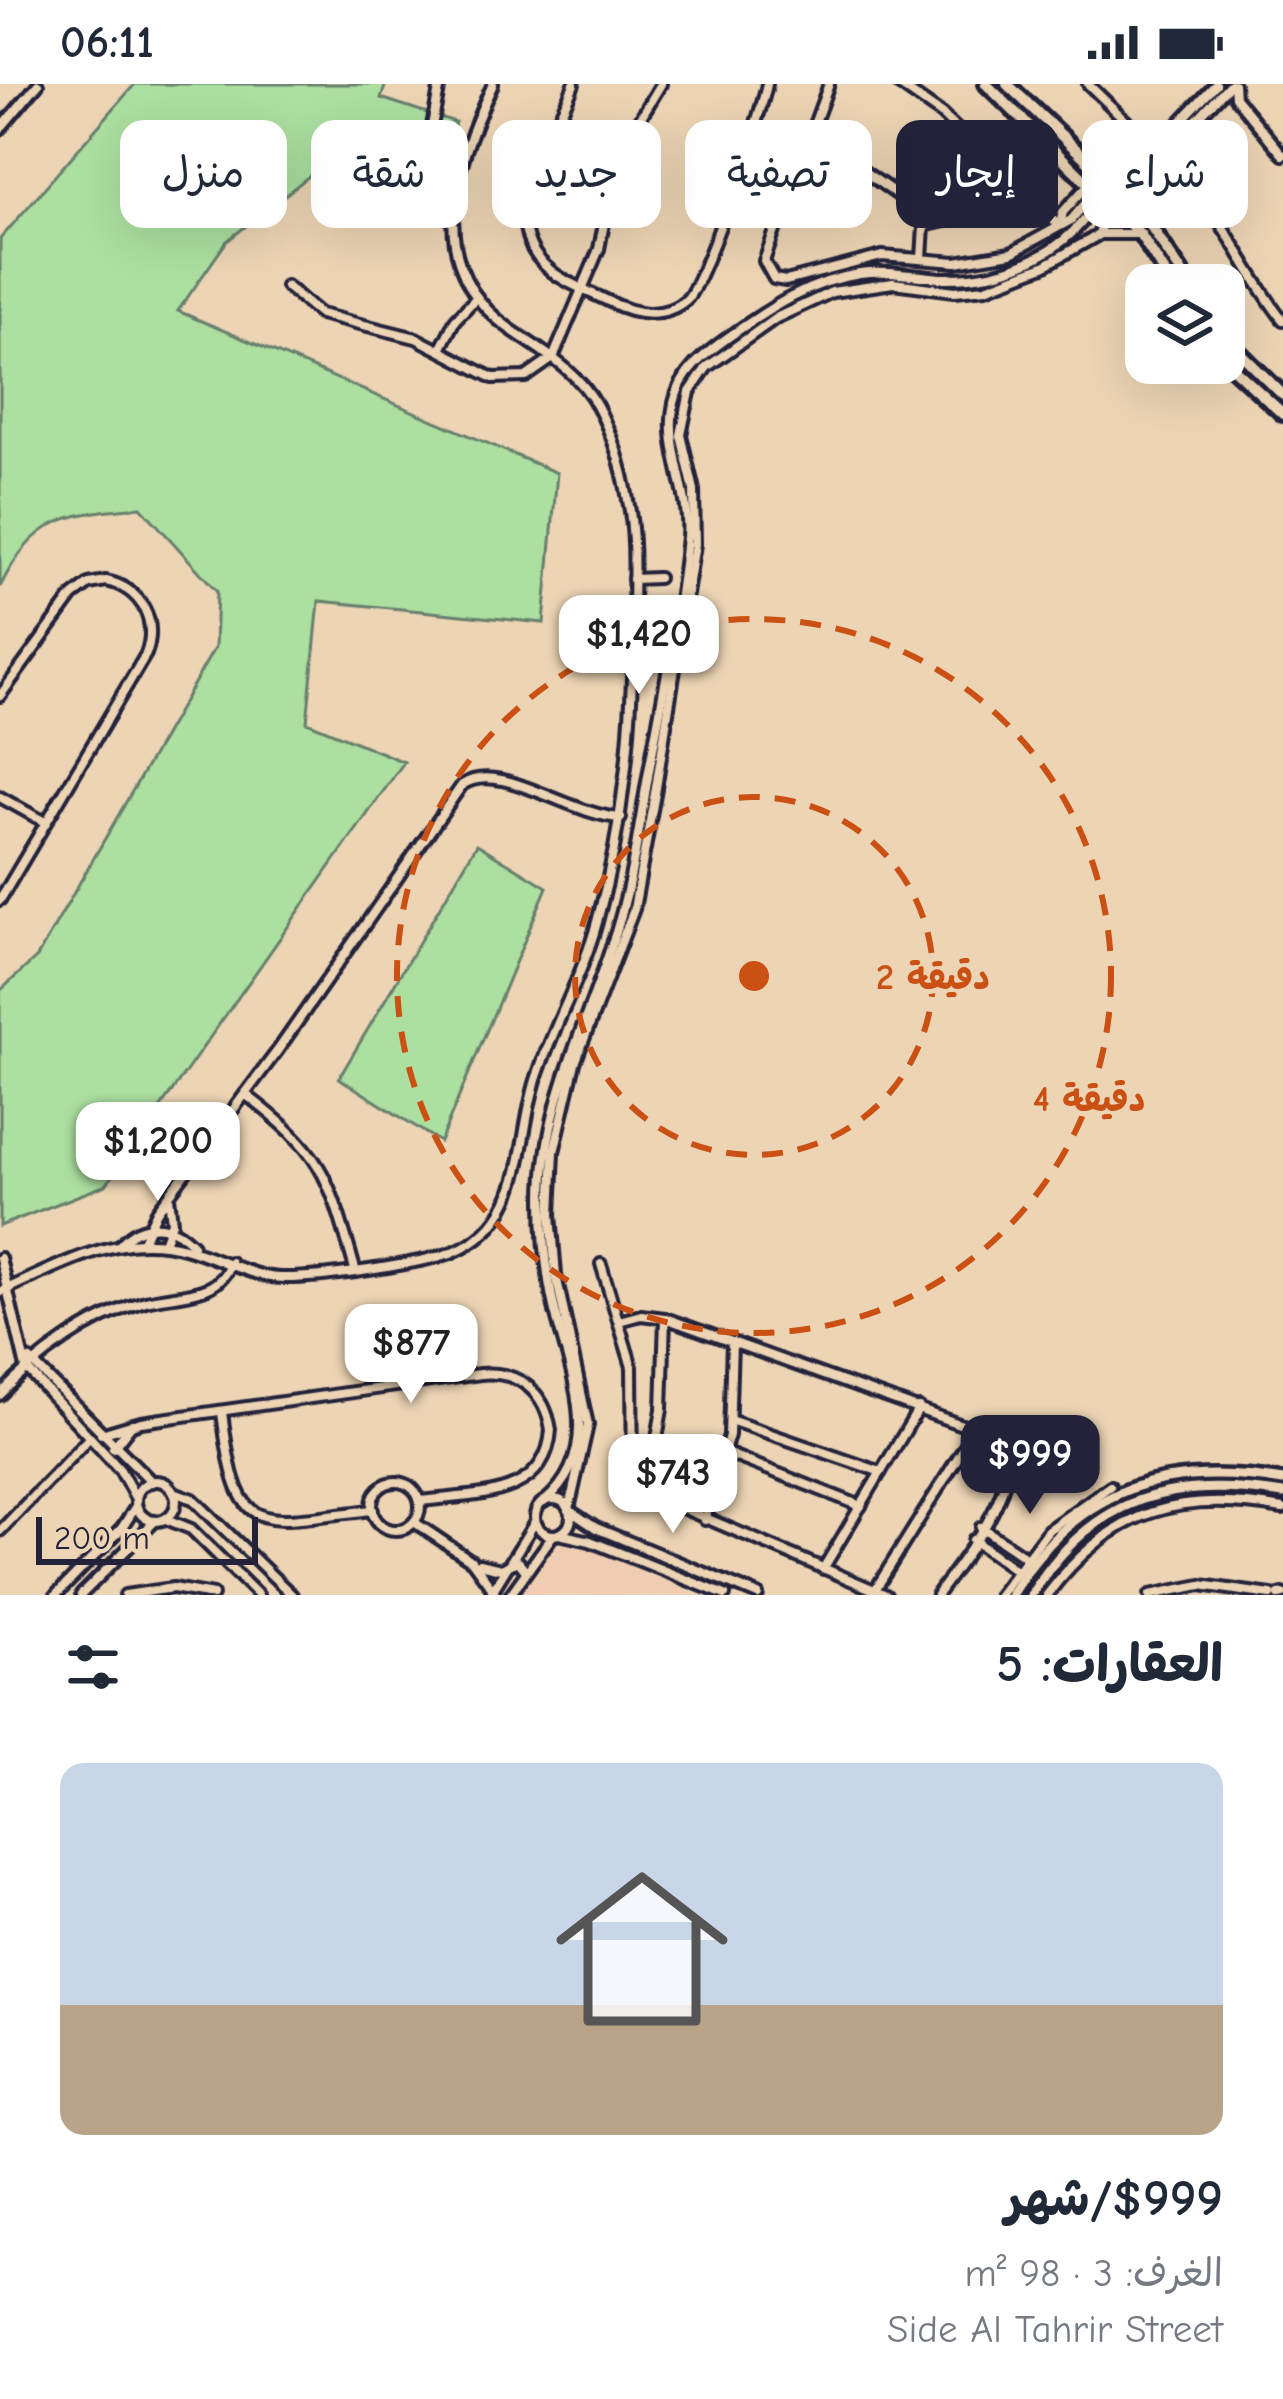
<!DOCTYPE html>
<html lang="ar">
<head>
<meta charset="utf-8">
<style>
	body { margin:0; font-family:"Comic Neue","Playpen Sans Arabic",sans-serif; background:#f2f2f3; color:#1f2937; direction:rtl; height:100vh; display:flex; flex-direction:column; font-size:45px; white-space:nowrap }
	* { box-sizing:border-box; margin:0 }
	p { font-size:39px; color:#747a83 }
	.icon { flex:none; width:66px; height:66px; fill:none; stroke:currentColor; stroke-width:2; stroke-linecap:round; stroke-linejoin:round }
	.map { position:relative; height:1511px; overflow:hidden; direction:ltr }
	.drawer { display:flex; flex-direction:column; background:#fff; flex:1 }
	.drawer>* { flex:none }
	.guide { position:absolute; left:36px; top:36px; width:1212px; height:108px; direction:rtl; display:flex; gap:24px }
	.controls { position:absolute; left:1125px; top:180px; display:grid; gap:24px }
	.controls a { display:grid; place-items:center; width:120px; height:120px; border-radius:24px; background:#fff; box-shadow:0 12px 48px #0002; font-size:60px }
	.scale { position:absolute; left:36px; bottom:30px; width:222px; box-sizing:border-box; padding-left:12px; border:6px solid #22223b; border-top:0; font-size:33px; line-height:42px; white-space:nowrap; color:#22223b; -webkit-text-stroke:9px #ecd4b4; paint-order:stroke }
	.price { position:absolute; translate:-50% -102px; padding:0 27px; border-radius:24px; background:#fff; color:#222; font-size:39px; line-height:78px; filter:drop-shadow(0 3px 6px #0008) }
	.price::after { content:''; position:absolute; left:50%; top:72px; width:36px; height:27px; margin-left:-18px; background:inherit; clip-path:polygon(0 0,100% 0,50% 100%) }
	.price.current { background:#22223b; color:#fff }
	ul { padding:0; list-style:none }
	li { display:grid; align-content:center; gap:24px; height:636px; padding:0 60px }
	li+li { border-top:3px solid #e0e1e3 }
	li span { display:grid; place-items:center; height:372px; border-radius:24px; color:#555 }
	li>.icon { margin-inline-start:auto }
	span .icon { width:216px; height:216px; fill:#fffc; stroke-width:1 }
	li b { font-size:51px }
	h2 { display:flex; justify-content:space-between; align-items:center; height:144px; padding:0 60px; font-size:51px }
	.tag { padding:0 42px; border-radius:24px; background:#fff; box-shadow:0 12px 48px #0002; font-size:42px; line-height:108px }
	.tag.current { background:#22223b; color:#fff }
	.status { display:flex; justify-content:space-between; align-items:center; height:84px; padding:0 60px; background:#fff; direction:ltr }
	.status svg { height:33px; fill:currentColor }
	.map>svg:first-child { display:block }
	.built { fill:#f0cdb2 }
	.green { fill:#acdfa0; stroke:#67806e; stroke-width:3 }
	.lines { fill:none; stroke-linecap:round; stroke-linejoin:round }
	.minor-casing { stroke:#22223b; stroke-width:16 }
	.tertiary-casing { stroke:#22223b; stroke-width:18 }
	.secondary-casing { stroke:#22223b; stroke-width:20 }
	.minor { stroke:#ecd4b4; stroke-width:8 }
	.tertiary { stroke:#ecd4b4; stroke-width:9 }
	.secondary { stroke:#ecd4b4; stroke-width:10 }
	.ring { fill:none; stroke:#ca5113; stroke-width:6; stroke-dasharray:21 15 }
	.centre { fill:#ca5113; stroke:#ecd4b4; stroke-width:6 }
	.ring-label { font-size:36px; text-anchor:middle; font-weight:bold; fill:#ca5113; stroke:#ecd4b4; stroke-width:10; stroke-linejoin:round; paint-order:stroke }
</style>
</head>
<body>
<div class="status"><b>06:11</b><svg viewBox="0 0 49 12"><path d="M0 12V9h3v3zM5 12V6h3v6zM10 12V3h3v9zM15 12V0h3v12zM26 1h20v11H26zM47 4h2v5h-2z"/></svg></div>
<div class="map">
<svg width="1283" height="1511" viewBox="0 0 1283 1511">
	<rect width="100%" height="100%" fill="#ecd4b4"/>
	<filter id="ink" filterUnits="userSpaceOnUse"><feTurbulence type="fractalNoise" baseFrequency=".00833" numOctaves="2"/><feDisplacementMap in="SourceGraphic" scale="24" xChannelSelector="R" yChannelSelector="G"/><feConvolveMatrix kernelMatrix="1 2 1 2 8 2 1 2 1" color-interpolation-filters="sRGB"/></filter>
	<g filter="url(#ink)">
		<polygon class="built" points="575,1455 692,1511 516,1511 552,1464"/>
		<g class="green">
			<path d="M135 0H386L381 14 455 38 446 74 357 54 227 157 178 227 557 389 544 539 319 517 307 638 404 678 106 1101 0 1142V907L37 873 215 563 217 507 141 423C68 430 36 431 0 503V155Z"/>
			<polygon points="477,760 547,803 440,1058 339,994"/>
		</g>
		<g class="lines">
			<g class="minor-casing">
				<g id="minor">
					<polyline points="440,0 432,42 444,58 463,63"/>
					<path d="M574 0C554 53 488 137 551 187 567 200 590 208 608 217 634 230 662 236 686 216 702 203 762 28 767 0"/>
					<polyline points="829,0 764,177 774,195 786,197 882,172 956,178 1011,169 1071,136 1097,106"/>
					<polyline points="898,0 941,30 1059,142"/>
					<polyline points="1088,0 1152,62"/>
					<polyline points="1234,0 1235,13 1283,71"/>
					<polyline points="0,45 38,0"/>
					<polyline points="805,56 838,69 923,129"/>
					<polyline points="1160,59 1216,0"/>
					<polyline points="1169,65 1230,0"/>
					<path d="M1166 75V61H1154L1152 74C1210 97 1241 184 1283 236"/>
					<path d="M1095 81C1119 91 1132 92 1151 71"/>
					<polyline points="374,112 452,135"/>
					<polyline points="1141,126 1140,99 1157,77"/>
					<polyline points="1090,131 1100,138 1100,150"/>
					<polyline points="930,139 928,130 918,132 924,142 983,128 1018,104"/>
					<polyline points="1060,140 1063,128 1089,100"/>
					<polyline points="922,174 924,142"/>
					<polyline points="286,202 320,230 416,254 493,294 526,293 553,274 599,165 617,73 661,0"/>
					<polyline points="441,264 455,236 477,213"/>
					<polyline points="633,495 658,494"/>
					<path d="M0 612 73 512 89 500 106 497C142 505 158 537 146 570L0 816"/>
					<polyline points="0,713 43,737"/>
					<path d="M245 1010C325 1071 328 1091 355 1185"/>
					<path d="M142 1159 157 1127 278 966 462 701C499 675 568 731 621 734"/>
					<polyline points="164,1159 172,1138 169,1113"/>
					<path d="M120 1161C142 1136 171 1137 193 1161"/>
					<polyline points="0,1174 26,1284 120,1386 136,1415"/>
					<polyline points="601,1180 632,1283 633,1403 886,1511"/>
					<path d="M0 1208C43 1189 97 1159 145 1159 192 1158 222 1182 265 1192 295 1200 423 1180 453 1168 531 1136 515 1054 538 990 555 938 583 891 597 838 625 737 633 638 633 534 633 495 636 455 628 416 623 385 612 350 597 322 578 286 541 267 510 245 420 182 455 80 493 0"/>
					<path d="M619 1237 641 1231 665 1234 998 1354C1031 1396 963 1473 937 1511"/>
					<polyline points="30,1276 152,1398"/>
					<path d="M0 1311C37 1272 90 1234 142 1218 174 1208 219 1216 230 1178"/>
					<path d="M222 1328C238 1459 255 1438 373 1426"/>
					<polyline points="730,1336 881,1388"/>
					<path d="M101 1350 141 1338 480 1290C519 1286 545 1308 551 1346 546 1416 474 1410 420 1417"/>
					<polyline points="113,1364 132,1340"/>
					<polyline points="726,1369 861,1422"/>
					<circle cx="156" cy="1417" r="20"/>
					<circle cx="396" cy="1422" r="24"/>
					<polyline points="174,1408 193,1415 292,1511"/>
					<polyline points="647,1413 662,1325 665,1234"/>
					<circle cx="553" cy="1433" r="18"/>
					<path d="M544 1418C607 1366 569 1287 554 1223 546 1188 543 1151 543 1115 543 1022 583 949 611 863 629 812 637 758 646 704 660 622 679 537 687 453 691 408 664 363 674 319 681 287 705 270 730 252 770 224 810 197 860 190 887 186 913 192 941 194 1005 196 1070 170 1100 111"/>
					<polyline points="569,1425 588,1341 556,1191 551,1130 554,1068 575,979 634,825 656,704 695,460 694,406 681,351 690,308 707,283 776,234 832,208 893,199 955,207 986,204 1044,182 1100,150 1137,150"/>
					<polyline points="569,1426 596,1444 758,1511"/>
					<polyline points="166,1435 191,1445 258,1511"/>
					<polyline points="705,1436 729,1351 732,1258"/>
					<polyline points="414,1438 472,1477 494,1507"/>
					<polyline points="981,1443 1024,1472"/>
					<polyline points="0,1447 89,1354"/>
					<polyline points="559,1450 590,1457 725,1511"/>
					<polyline points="973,1456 1014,1485"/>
					<polyline points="479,1480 501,1485 518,1477 526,1487"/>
					<polyline points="823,1485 919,1324"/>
					<polyline points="875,1506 977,1343"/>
					<polyline points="56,1511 122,1444 136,1422"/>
					<polyline points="81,1511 155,1437"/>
					<polyline points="125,1511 173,1504 213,1511"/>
					<polyline points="490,1511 535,1438"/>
					<polyline points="510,1511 553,1451"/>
					<polyline points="999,1511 1048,1446 1110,1402"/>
					<path d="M1047 1511C1112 1424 1181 1407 1283 1425"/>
					<polyline points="1150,1511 1201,1501 1271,1511"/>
					<polyline points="1279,1511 1283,1510"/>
				</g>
			</g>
			<g class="tertiary-casing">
				<g id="tertiary">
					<path d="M1011 1511C1077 1403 1163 1377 1283 1397"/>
					<path d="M1031 1511C1093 1411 1174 1392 1283 1410"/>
				</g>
			</g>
			<g class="secondary-casing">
				<g id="secondary">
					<polyline points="986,0 1140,150 1173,201"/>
					<polyline points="1007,0 1141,127 1190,201"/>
					<polyline points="1224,253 1283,311"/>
					<polyline points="1224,276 1283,330"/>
				</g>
			</g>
			<use href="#minor" class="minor"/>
			<use href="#tertiary" class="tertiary"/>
			<use href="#secondary" class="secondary"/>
		</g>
	</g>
	<g class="ring">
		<circle cx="754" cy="892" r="179"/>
		<circle cx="754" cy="892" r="357"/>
	</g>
	<circle cx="754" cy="892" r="18" class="centre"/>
	<g class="ring-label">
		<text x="933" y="905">2 دقيقة</text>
		<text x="1089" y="1027">4 دقيقة</text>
	</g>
</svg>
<div class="controls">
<a><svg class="icon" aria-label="layers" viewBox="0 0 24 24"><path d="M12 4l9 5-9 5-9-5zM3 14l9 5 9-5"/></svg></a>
</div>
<div class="scale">200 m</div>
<b class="price" style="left:639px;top:613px">$1,420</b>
<b class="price" style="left:158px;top:1120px">$1,200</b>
<b class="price" style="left:411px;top:1322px">$877</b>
<b class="price current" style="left:1030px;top:1433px">$999</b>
<b class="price" style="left:673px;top:1452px">$743</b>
<div class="guide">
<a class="tag">شراء</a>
<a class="tag current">إيجار</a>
<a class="tag">تصفية</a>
<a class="tag">جديد</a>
<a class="tag">شقة</a>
<a class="tag">منزل</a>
</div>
</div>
<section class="drawer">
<h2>العقارات: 5<svg class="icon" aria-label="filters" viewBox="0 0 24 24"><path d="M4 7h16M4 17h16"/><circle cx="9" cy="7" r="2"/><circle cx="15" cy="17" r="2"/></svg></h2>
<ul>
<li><span style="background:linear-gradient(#c9d6e8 65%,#b9a48a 0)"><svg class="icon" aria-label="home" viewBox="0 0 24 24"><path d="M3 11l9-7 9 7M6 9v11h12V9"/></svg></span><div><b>$999/شهر</b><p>الغرف: 3 · 98 m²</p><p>Side Al Tahrir Street</p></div></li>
</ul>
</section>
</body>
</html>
